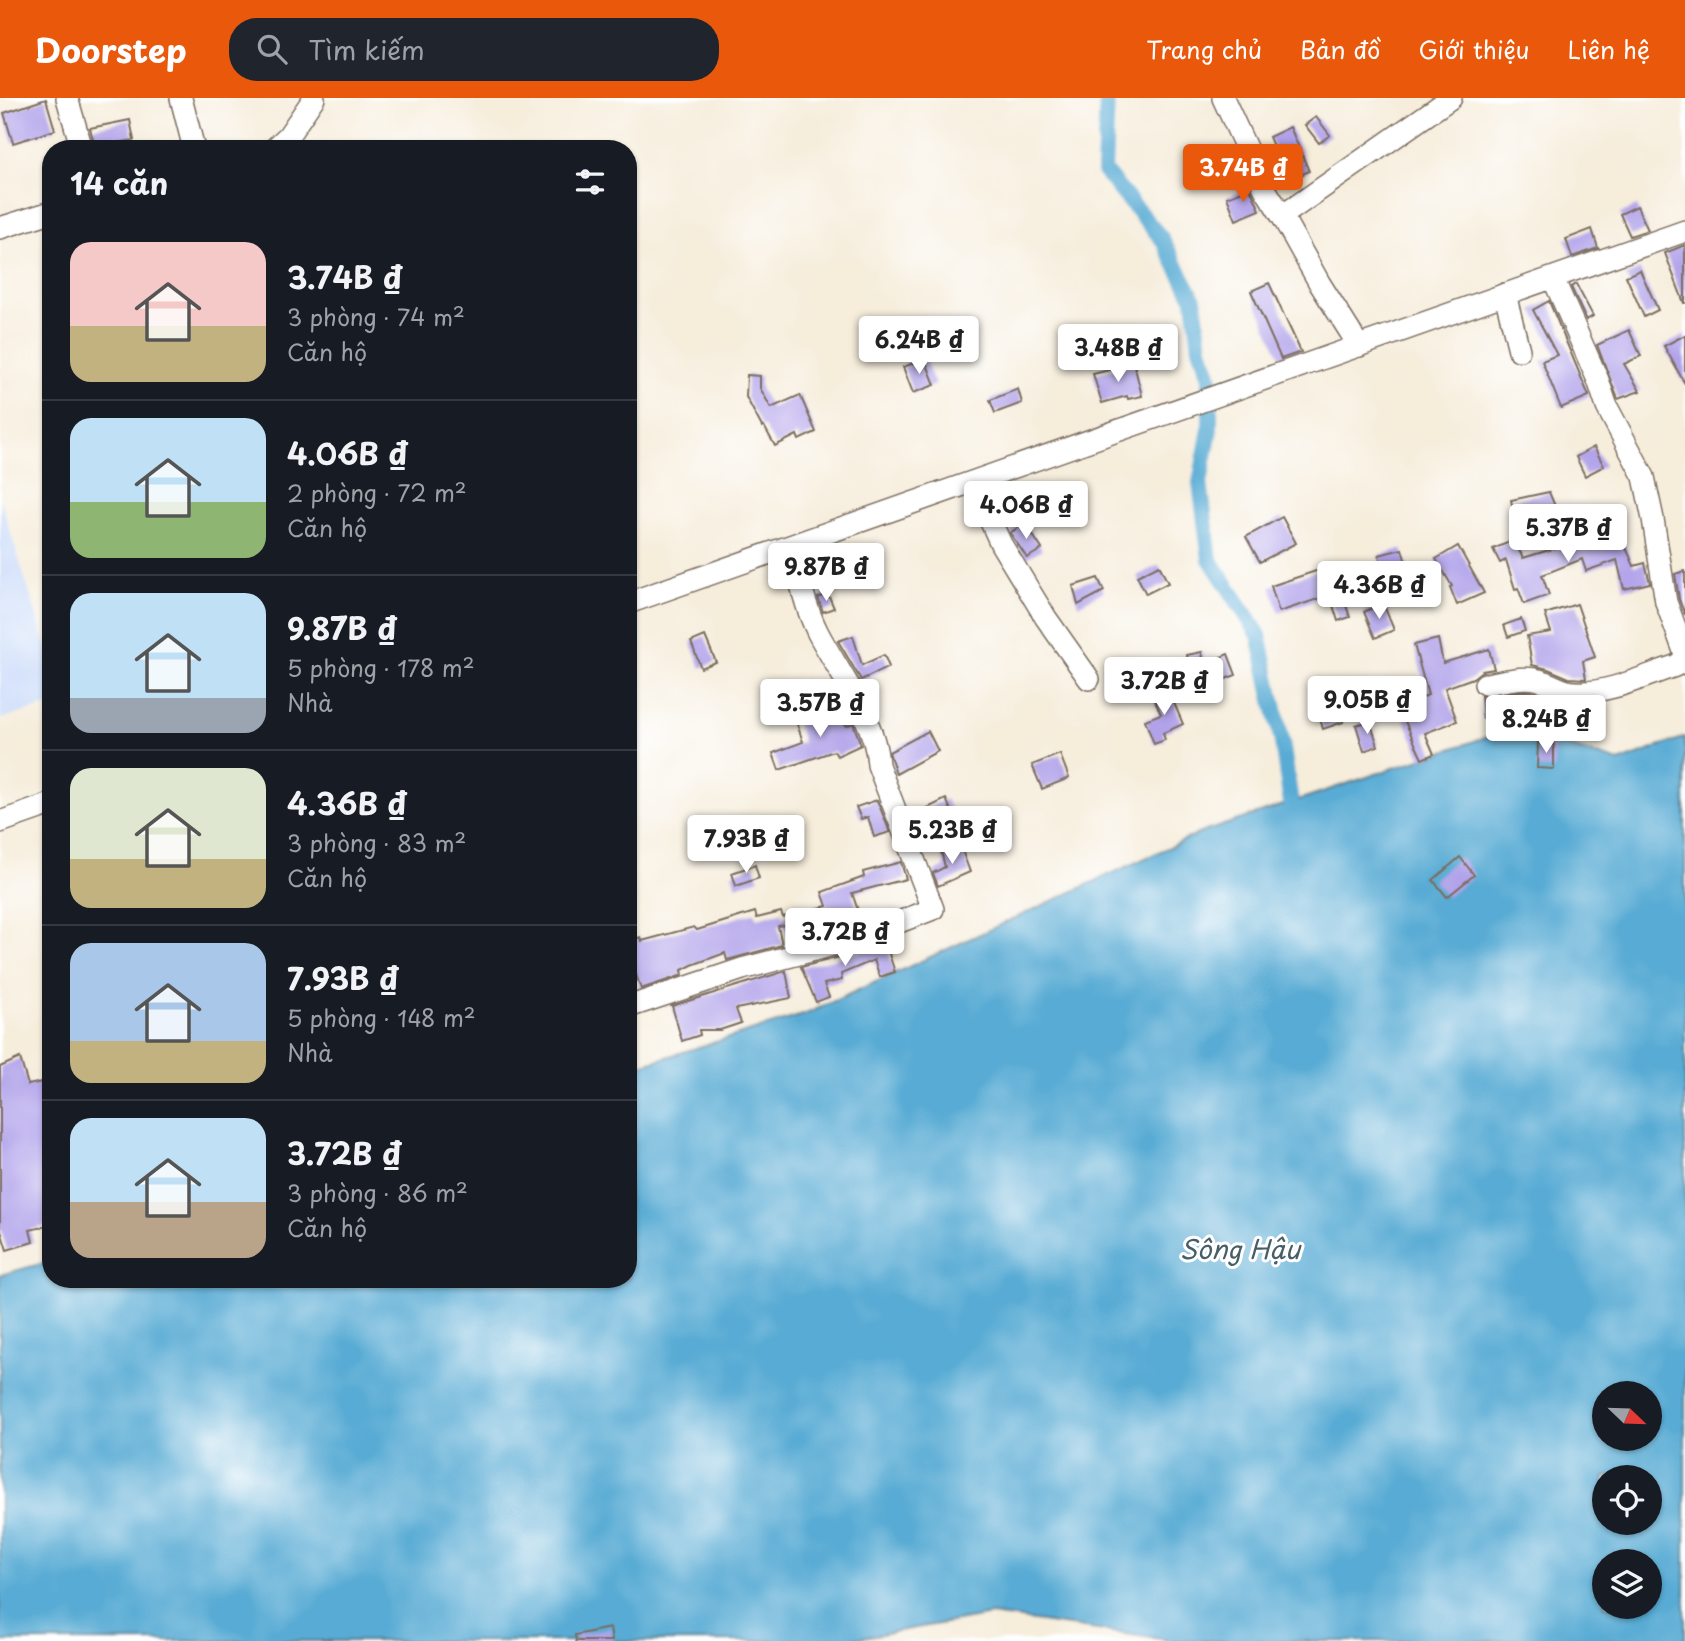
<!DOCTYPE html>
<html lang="vi">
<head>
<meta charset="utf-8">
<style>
	body { margin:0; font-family:"Playpen Sans",sans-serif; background:#20242c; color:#f1f3f6; height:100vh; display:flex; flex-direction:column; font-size:26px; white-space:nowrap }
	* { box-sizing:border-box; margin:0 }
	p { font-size:23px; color:#9ea1a6 }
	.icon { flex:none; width:38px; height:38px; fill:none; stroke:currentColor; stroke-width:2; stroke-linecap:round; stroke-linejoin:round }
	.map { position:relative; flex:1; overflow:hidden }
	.drawer { position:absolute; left:42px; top:42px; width:595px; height:1148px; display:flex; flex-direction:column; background:#171b24; border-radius:28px; box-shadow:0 2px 5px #0004 }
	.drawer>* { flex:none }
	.needle { width:46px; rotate:113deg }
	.fabs { position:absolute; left:1592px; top:1283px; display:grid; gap:14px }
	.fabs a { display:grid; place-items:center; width:70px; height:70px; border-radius:50%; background:#171b24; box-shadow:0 2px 5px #0004; font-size:35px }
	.price { position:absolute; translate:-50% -60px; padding:0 16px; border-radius:7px; background:#fff; color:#222; font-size:23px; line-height:46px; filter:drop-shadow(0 2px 4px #0008) }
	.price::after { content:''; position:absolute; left:50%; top:42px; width:21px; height:16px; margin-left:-10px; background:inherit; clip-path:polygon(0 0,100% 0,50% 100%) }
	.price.selected { background:#ea580c; color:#fff }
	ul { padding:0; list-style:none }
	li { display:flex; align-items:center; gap:21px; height:175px; padding:0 28px }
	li+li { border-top:2px solid #363941 }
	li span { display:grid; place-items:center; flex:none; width:196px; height:140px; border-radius:21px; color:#555 }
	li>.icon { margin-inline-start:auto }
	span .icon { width:84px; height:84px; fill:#fffc; stroke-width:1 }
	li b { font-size:30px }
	h2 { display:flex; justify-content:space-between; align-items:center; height:84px; padding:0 28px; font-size:30px }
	header { display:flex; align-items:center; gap:42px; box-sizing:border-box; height:98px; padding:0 35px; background:#ea580c; color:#fff }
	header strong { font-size:33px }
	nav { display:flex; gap:38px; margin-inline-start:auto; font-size:24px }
	.search { width:490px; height:63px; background:#20242c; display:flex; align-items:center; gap:18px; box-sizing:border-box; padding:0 24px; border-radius:28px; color:#9ea1a6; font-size:26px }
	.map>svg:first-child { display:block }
	.built { fill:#cbdcf9 }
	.water { fill:#59abd4; stroke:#4a6a79; stroke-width:2; fill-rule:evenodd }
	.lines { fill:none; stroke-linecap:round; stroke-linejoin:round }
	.canal { stroke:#59abd4; stroke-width:16 }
	.building { fill:#b1a2ea }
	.minor-casing { stroke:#7c6e60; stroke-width:24 }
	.minor { stroke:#fff; stroke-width:21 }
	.labels { text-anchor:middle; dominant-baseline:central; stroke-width:6; stroke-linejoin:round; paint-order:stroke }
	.water-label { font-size:26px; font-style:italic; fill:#475e67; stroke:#fff }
</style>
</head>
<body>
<header>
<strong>Doorstep</strong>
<div class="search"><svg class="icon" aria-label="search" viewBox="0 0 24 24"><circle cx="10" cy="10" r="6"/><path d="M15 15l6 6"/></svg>Tìm kiếm</div>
<nav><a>Trang chủ</a><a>Bản đồ</a><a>Giới thiệu</a><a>Liên hệ</a></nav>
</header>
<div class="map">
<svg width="1685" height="1543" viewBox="0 0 1685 1543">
	<rect width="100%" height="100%" fill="#fff"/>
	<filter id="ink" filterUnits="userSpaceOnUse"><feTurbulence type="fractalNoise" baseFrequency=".0143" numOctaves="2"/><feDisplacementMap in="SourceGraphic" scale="14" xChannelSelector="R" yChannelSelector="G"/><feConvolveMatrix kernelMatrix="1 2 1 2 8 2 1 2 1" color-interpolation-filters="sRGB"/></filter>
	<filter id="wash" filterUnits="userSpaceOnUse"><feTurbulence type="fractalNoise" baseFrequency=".00686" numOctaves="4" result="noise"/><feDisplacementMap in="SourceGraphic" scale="28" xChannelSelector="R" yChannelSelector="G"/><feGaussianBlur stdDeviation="1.57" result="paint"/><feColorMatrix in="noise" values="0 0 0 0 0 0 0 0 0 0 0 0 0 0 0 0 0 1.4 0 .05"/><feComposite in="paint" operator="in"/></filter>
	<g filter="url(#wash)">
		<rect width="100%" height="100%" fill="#f6eddb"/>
		<polygon class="built" points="0,401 51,563 51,607 0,621"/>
		<path class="water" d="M1513 630 1619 664 1685 639V1543H1175L991 1517 841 1543H0V1177L51 1163V1181H628V971L806 916 1200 735ZM1605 1295H1650V1340H1605ZM1605 1379H1650V1424H1605ZM1605 1463H1650V1508H1605Z"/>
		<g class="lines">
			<polyline class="canal" points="1107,0 1104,73 1162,141 1194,201 1200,250 1210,279 1210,331 1200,385 1210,461 1259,537 1282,644 1291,705"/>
		</g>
		<g id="blocks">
			<g class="building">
				<polygon points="46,1 55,32 13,45 4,15"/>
				<polygon points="1316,19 1330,37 1319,45 1305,27"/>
				<polygon points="130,22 134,42 95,49 90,30"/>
				<polygon points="1290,29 1309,73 1288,83 1269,39"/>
				<polygon points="1250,90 1260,112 1236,122 1227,99"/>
				<polygon points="1637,108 1648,132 1630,138 1620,116"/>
				<polygon points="1592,131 1598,150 1572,159 1566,141"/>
				<polygon points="1685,147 1685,205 1684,205 1665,155"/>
				<polygon points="1640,172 1658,212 1644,219 1626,178"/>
				<polygon points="1269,185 1301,254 1281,261 1251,193"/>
				<polygon points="1576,186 1593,218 1586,222 1571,189"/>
				<polygon points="1549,203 1589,298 1561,310 1542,263 1557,257 1533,212"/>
				<polygon points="1629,232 1641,258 1624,266 1640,293 1618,301 1597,247"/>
				<polygon points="1685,237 1685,286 1664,248"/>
				<polygon points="925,261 935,287 913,295 903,269"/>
				<polygon points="1134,266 1142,298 1128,301 1127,298 1102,305 1093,276"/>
				<polygon points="747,277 760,278 760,290 771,310 800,297 816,334 799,342 797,337 775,348 764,328 762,329 746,299"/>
				<polygon points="1018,291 1022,305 995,315 990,302"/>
				<polygon points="1594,349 1604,368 1585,378 1576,359"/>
				<polygon points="1549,394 1557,413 1544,419 1538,408 1513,411 1511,402"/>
				<polygon points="1282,419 1296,445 1260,464 1246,439"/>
				<polygon points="1025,425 1042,451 1027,460 1010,435"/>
				<polygon points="1595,438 1599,447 1621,438 1634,468 1645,465 1650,485 1624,491 1617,462 1586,473 1582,461 1542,477 1549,497 1524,506 1518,490 1515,491 1506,462 1500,465 1493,451 1514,442 1523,460"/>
				<polygon points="1458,448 1484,495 1457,507 1450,489 1452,488 1436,461"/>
				<polygon points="1402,451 1411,482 1387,489 1379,457"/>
				<polygon points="1159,467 1168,485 1146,496 1137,478"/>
				<polygon points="1325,470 1333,496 1279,514 1271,488"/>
				<polygon points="1685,473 1685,517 1679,501 1675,476"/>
				<polygon points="1098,480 1104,493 1078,507 1073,488"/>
				<polygon points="828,496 834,510 823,514 818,500"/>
				<polygon points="1342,496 1350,519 1338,523 1331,501"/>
				<polygon points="1383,505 1394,532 1375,540 1364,514"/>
				<polygon points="1577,506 1595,559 1583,563 1586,581 1569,580 1548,571 1532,567 1527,538 1551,534 1545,516"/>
				<polygon points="1521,521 1525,533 1508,539 1504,527"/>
				<polygon points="705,538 716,564 701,570 691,544"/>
				<polygon points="853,538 862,567 884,557 889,569 861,582 838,543"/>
				<polygon points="1438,541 1443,565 1489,551 1494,571 1482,573 1473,580 1445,590 1457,623 1425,635 1434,656 1422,661 1399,610 1428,597 1414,547"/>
				<polygon points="1202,554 1205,572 1190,574 1187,557"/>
				<polygon points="1228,556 1236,577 1210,587 1206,565"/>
				<polygon points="1168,591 1183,626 1163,635 1165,642 1154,646 1145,622 1161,616 1153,598"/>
				<polygon points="1526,593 1539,596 1562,605 1576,607 1576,614 1596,610 1599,625 1497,617 1497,620 1483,621 1481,598"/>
				<polygon points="1334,595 1343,624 1323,631 1314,602"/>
				<polygon points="838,608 846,628 853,625 861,647 837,658 834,653 779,672 773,655 803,644 796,623"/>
				<polygon points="1370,623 1378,648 1364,653 1356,627"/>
				<polygon points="928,633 938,653 896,676 889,654"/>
				<polygon points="1538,644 1554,644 1554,671 1537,670"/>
				<polygon points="1060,656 1069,680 1042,691 1032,667"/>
				<polygon points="946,701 955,721 919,738 911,718"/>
				<polygon points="877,702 890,734 874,739 868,719 861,721 856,709"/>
				<polygon points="960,747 970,774 938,788 933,775 945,769 941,753"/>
				<polygon points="1460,759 1474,777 1447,799 1433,782"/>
				<polygon points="901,764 906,781 852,795 862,824 792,844 784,827 778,828 782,847 727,862 725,855 692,867 682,872 683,877 641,891 628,853 628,843 641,839 642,843 694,829 697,832 755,814 757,820 781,814 783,819 827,808 822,794 864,779 863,774"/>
				<polygon points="755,767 759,780 736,788 732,775"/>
				<polygon points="885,844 895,874 880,879 874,862 841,876 842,882 824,886 829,899 816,904 801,869 855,855"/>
				<polygon points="786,873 791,900 736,911 741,925 720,932 699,932 700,937 682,943 672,908"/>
				<polygon points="20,960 28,987 51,982 51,1127 30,1132 33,1144 7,1152 0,1130 0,969"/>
				<polygon points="610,1530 612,1543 576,1543 575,1537"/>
			</g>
		</g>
	</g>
	<g filter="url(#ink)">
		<use href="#blocks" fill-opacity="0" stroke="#7c6e60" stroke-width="2"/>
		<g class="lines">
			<g class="minor-casing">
				<g id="minor">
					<polyline points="67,0 82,51"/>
					<polyline points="181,0 194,51"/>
					<polyline points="1223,0 1265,91 1282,118 1451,0"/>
					<polyline points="274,51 288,38 314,0"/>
					<polyline points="1282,118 1320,186 1359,248"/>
					<polyline points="0,130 51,114"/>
					<polyline points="1505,196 1519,252"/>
					<polyline points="977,383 991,424 1001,446 1046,520 1089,581"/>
					<polyline points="628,505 1685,133"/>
					<path d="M1485 586C1501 584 1523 577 1539 582 1552 585 1561 594 1575 594 1608 596 1644 578 1675 568L1682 564 1685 556 1666 504 1653 421 1644 379 1607 309 1598 282 1553 180"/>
					<polyline points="0,724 51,706"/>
					<path d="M628 909 742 871 852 842 933 811 878 667C876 622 839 575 818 535 804 507 798 479 794 448"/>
				</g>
			</g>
			<use href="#minor" class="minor"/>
		</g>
	</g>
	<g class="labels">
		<g class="water-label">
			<text x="1240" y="1150">Sông Hậu</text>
		</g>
	</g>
</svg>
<div class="fabs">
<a><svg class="needle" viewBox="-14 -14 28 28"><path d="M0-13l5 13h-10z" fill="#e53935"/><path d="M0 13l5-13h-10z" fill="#9ea1a6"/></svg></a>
<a><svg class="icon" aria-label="locate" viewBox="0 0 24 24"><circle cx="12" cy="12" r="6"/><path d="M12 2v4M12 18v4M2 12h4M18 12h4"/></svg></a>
<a><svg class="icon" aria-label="layers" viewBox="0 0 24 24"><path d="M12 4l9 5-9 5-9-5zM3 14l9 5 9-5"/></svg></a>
</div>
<b class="price selected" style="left:1243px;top:106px">3.74B ₫</b>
<b class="price" style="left:919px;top:278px">6.24B ₫</b>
<b class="price" style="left:1118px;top:286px">3.48B ₫</b>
<b class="price" style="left:1026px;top:443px">4.06B ₫</b>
<b class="price" style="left:1568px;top:466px">5.37B ₫</b>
<b class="price" style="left:826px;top:505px">9.87B ₫</b>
<b class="price" style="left:1379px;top:523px">4.36B ₫</b>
<b class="price" style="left:1164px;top:619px">3.72B ₫</b>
<b class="price" style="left:1367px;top:638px">9.05B ₫</b>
<b class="price" style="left:820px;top:641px">3.57B ₫</b>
<b class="price" style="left:1546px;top:657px">8.24B ₫</b>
<b class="price" style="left:952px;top:768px">5.23B ₫</b>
<b class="price" style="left:746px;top:777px">7.93B ₫</b>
<b class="price" style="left:845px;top:870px">3.72B ₫</b>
<section class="drawer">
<h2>14 căn<svg class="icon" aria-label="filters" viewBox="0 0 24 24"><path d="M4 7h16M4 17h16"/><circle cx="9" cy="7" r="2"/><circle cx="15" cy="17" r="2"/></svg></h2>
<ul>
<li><span style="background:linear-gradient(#f6c9c9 60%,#c2b280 0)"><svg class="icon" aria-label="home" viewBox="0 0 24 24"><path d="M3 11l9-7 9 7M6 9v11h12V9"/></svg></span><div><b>3.74B ₫</b><p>3 phòng · 74 m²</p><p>Căn hộ</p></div></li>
<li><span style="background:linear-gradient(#bfe0f5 60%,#8fb573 0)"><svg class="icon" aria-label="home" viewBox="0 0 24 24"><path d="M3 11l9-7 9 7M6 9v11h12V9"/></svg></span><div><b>4.06B ₫</b><p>2 phòng · 72 m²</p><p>Căn hộ</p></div></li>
<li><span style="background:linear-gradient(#bfe0f5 75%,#9aa5b1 0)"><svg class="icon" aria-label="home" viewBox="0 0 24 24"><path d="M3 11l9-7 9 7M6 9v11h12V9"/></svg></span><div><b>9.87B ₫</b><p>5 phòng · 178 m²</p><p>Nhà</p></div></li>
<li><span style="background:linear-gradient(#dfe7d0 65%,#c2b280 0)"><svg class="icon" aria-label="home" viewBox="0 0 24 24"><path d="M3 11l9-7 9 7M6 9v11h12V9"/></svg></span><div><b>4.36B ₫</b><p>3 phòng · 83 m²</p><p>Căn hộ</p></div></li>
<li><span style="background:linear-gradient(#a9c7e8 70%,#c2b280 0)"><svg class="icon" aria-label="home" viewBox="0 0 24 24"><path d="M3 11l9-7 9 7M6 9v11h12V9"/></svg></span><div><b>7.93B ₫</b><p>5 phòng · 148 m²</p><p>Nhà</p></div></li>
<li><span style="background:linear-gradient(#bfe0f5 60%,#b9a48a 0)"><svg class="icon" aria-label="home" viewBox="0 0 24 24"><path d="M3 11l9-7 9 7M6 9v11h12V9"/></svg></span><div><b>3.72B ₫</b><p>3 phòng · 86 m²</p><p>Căn hộ</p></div></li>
</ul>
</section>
</div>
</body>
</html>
